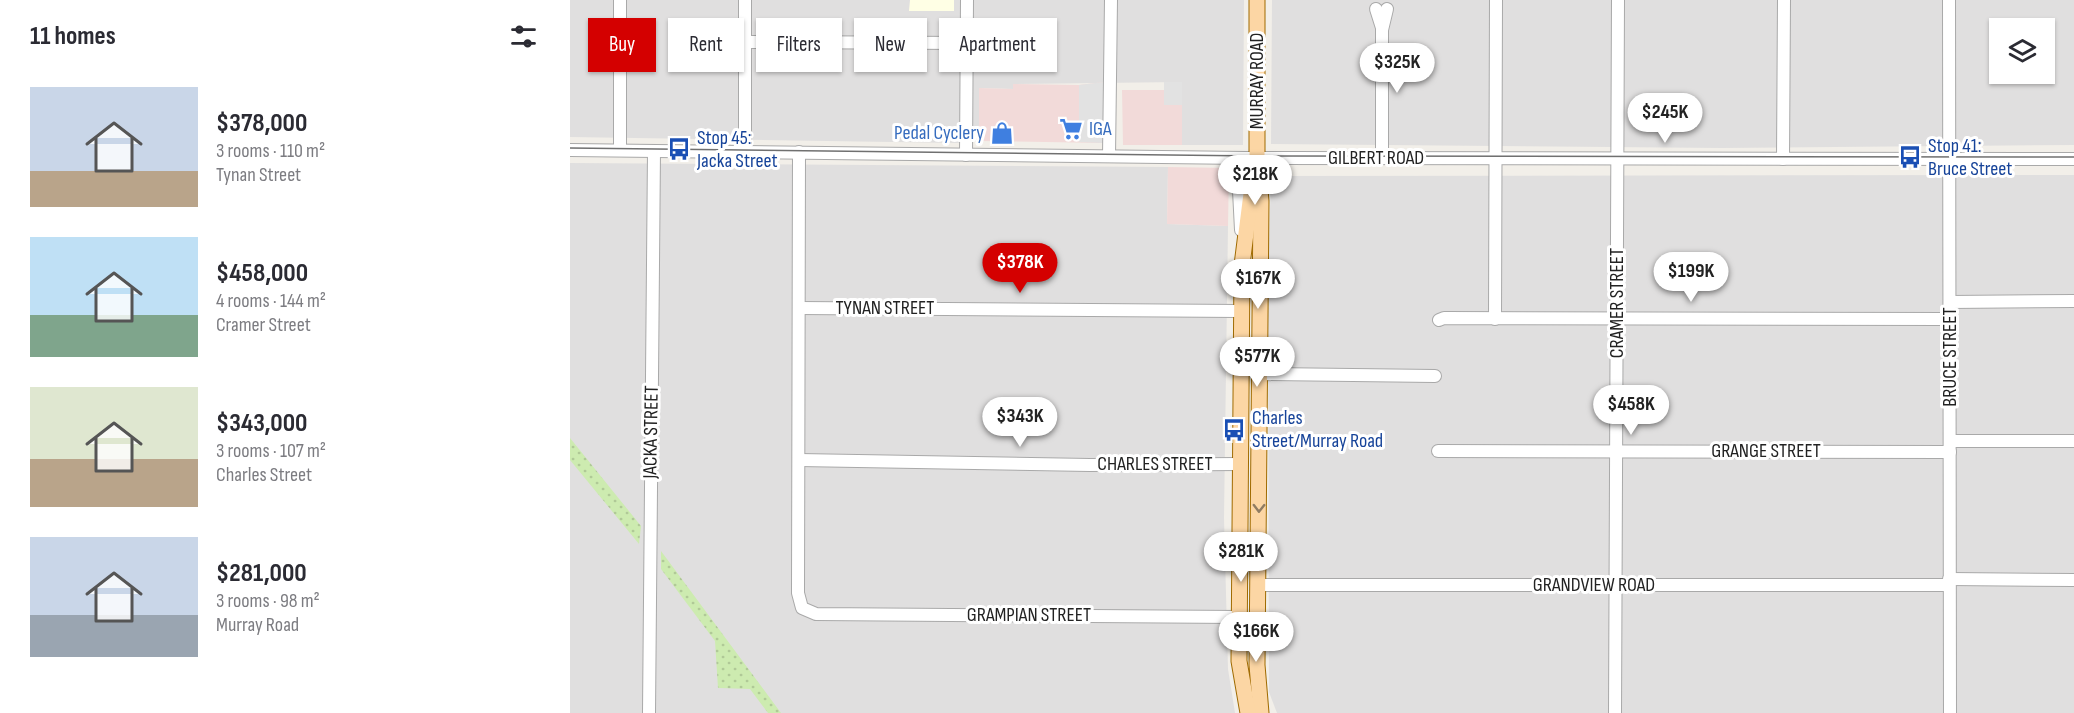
<!DOCTYPE html>
<html lang="en">
<head>
<meta charset="utf-8">
<style>
	body { margin:0; font-family:"Sofia Sans Condensed",sans-serif; background:#f7f7f7; color:#2b2b33; height:100vh; display:flex; flex-direction:column; font-size:22px; white-space:nowrap }
	* { box-sizing:border-box; margin:0 }
	p { font-size:20px; color:#7c7c81 }
	.icon { flex:none; width:33px; height:33px; fill:none; stroke:currentColor; stroke-width:2; stroke-linecap:round; stroke-linejoin:round }
	.map { position:relative; flex:1; overflow:hidden }
	.details { display:flex; flex-direction:column; background:#fff; width:570px }
	.details>* { flex:none }
	.hud { position:absolute; left:18px; top:18px; width:570px; height:54px; display:flex; gap:12px }
	.tools { position:absolute; left:1419px; top:18px; display:grid; gap:12px }
	.tools a { display:grid; place-items:center; width:66px; height:66px; border-radius:0px; background:#fff; box-shadow:0 2px 4px #0004; font-size:30px }
	.price { position:absolute; translate:-50% -51px; padding:0 14px; border-radius:21px; background:#fff; color:#222; font-size:20px; line-height:39px; filter:drop-shadow(0 2px 3px #0008) }
	.price::after { content:''; position:absolute; left:50%; top:36px; width:18px; height:14px; margin-left:-9px; background:inherit; clip-path:polygon(0 0,100% 0,50% 100%) }
	.price.active { background:#d40000; color:#fff }
	ul { padding:0; list-style:none }
	li { display:flex; align-items:center; gap:18px; height:150px; padding:0 30px }
	li span { display:grid; place-items:center; flex:none; width:168px; height:120px; border-radius:0px; color:#555 }
	li>.icon { margin-inline-start:auto }
	span .icon { width:72px; height:72px; fill:#fffc; stroke-width:1 }
	li b { font-size:26px }
	h2 { display:flex; justify-content:space-between; align-items:center; height:72px; padding:0 30px; font-size:26px }
	.chip { padding:0 21px; border-radius:0px; background:#fff; box-shadow:0 2px 4px #0004; font-size:21px; line-height:54px }
	.chip.active { background:#d40000; color:#fff }
	main { display:flex; flex:1; min-height:0 }
	.map>svg:first-child { display:block }
	.residential { fill:#e0dfdf; fill-rule:evenodd }
	.commercial { fill:#f2dad9 }
	.education { fill:#ffffe5 }
	.grass { fill:url(#grass-dots) }
	.parking { fill:#e2e2e2 }
	.lines { fill:none; stroke-linecap:round; stroke-linejoin:round }
	.minor-casing { stroke:#a9a9a9; stroke-width:14 }
	.major-casing { stroke:#a06b00; stroke-width:17 }
	.minor { stroke:#fff; stroke-width:12 }
	.major { stroke:#fcd6a4; stroke-width:15 }
	.tram { stroke:#707070; stroke-width:1.5 }
	.oneway { stroke:#8f7c63 }
	.labels { text-anchor:middle; dominant-baseline:central; stroke-width:6; stroke-linejoin:round; paint-order:stroke }
	.street-label { font-size:20px; fill:#222; stroke:#fff }
	.shop-label { font-size:20px; fill:#366cbe; stroke:#fff; text-anchor:start }
	.transit-label { font-size:20px; fill:#164399; stroke:#fff; text-anchor:start }
</style>
</head>
<body>
<main>
<section class="details">
<h2>11 homes<svg class="icon" aria-label="filters" viewBox="0 0 24 24"><path d="M4 7h16M4 17h16"/><circle cx="9" cy="7" r="2"/><circle cx="15" cy="17" r="2"/></svg></h2>
<ul>
<li><span style="background:linear-gradient(#c9d6e8 70%,#b9a48a 0)"><svg class="icon" aria-label="home" viewBox="0 0 24 24"><path d="M3 11l9-7 9 7M6 9v11h12V9"/></svg></span><div><b>$378,000</b><p>3 rooms · 110 m²</p><p>Tynan Street</p></div></li>
<li><span style="background:linear-gradient(#bfe0f5 65%,#7fa58c 0)"><svg class="icon" aria-label="home" viewBox="0 0 24 24"><path d="M3 11l9-7 9 7M6 9v11h12V9"/></svg></span><div><b>$458,000</b><p>4 rooms · 144 m²</p><p>Cramer Street</p></div></li>
<li><span style="background:linear-gradient(#dfe7d0 60%,#b9a48a 0)"><svg class="icon" aria-label="home" viewBox="0 0 24 24"><path d="M3 11l9-7 9 7M6 9v11h12V9"/></svg></span><div><b>$343,000</b><p>3 rooms · 107 m²</p><p>Charles Street</p></div></li>
<li><span style="background:linear-gradient(#c9d6e8 65%,#9aa5b1 0)"><svg class="icon" aria-label="home" viewBox="0 0 24 24"><path d="M3 11l9-7 9 7M6 9v11h12V9"/></svg></span><div><b>$281,000</b><p>3 rooms · 98 m²</p><p>Murray Road</p></div></li>
</ul>
</section>
<div class="map">
<svg width="1504" height="713" viewBox="0 0 1504 713">
	<defs>
		<pattern id="grass-dots" width="8" height="8" patternUnits="userSpaceOnUse" patternTransform="scale(1.5)"><rect width="8" height="8" fill="#cdebb0"/><path d="M2 2h.1M6 6h.1" fill="none" stroke="#b0c997" stroke-width="1.8" stroke-linecap="round"/></pattern>
	</defs>
	<rect width="100%" height="100%" fill="#f2efe9"/>
	<g class="residential">
		<polygon points="0,0 674,0 673,145 612,145 611,82 443,84 443,89 410,88 409,141 387,143 0,137"/>
		<path d="M702 0H1504V145L1152 148 701 144ZM1430 28H1474V74H1430Z"/>
		<polygon points="0,163 598,167 597,224 658,226 654,518 658,669 665,713 0,713"/>
		<polygon points="1504,175 1504,713 707,713 699,692 698,277 701,176"/>
	</g>
	<g class="commercial">
		<polygon points="534,82 534,143 409,141 409,88 443,89 443,84 509,85"/>
		<polygon points="552,90 594,90 594,105 612,105 612,145 553,145"/>
		<polygon points="598,167 659,168 658,226 597,224"/>
	</g>
	<polygon class="education" points="340,0 384,0 384,11 339,11"/>
	<g class="grass">
		<polygon points="0,438 71,526 69,544 0,460"/>
		<polygon points="91,551 211,713 198,713 180,689 148,688 145,641 91,569"/>
	</g>
	<g class="parking">
		<polygon points="534,82 534,143 509,142 509,85"/>
		<rect x="594" y="82" width="18" height="23"/>
	</g>
	<g class="lines">
		<g class="minor-casing">
			<g id="minor">
				<polyline points="1379,0 1380,713"/>
				<polyline points="806,9 812,28"/>
				<polyline points="175,42 397,43"/>
				<polyline points="0,150 675,158 1504,159"/>
				<polyline points="50,150 50,0"/>
				<polyline points="175,152 175,0"/>
				<polyline points="229,152 228,593 232,608 246,614 669,617"/>
				<polyline points="396,155 397,0"/>
				<polyline points="539,156 541,0"/>
				<polyline points="662,158 668,171 671,230"/>
				<polyline points="812,158 812,30 817,9"/>
				<polyline points="1213,159 1214,0"/>
				<polyline points="1380,302 1504,301"/>
				<polyline points="229,308 671,311"/>
				<polyline points="925,319 926,0"/>
				<polyline points="869,320 874,318 1380,319"/>
				<polyline points="691,374 865,376"/>
				<polyline points="1380,441 1504,441"/>
				<polyline points="868,451 1380,452"/>
				<polyline points="229,460 520,465 670,464"/>
				<polyline points="1379,579 1504,580"/>
				<polyline points="687,585 1379,585"/>
				<polyline points="79,713 84,151"/>
				<polyline points="1045,713 1048,0"/>
			</g>
		</g>
		<g class="major-casing">
			<g id="major">
				<polyline points="687,0 687,158 691,201 687,665 691,713"/>
				<polyline points="678,713 669,661 672,265 683,178"/>
			</g>
		</g>
		<use href="#minor" class="minor"/>
		<use href="#major" class="major"/>
		<polyline class="tram" points="0,148 687,156 1504,157"/>
	</g>
	<defs><path id="oneway-chevron" d="M-2-3.5L2.5 0L-2 3.5" fill="none" stroke-width="1.6" stroke-linecap="round" stroke-linejoin="round" transform="scale(1.5)"/></defs>
	<use class="oneway" href="#oneway-chevron" transform="translate(689 508) rotate(91)"/>
	<defs>
		<g id="supermarket-bare" transform="scale(1.8)"><path d="M-6-5.5h2.5l.6 2H6L4.5 2H-2.5L-4.4-4H-6ZM-1.5 3.2a1.3 1.3 0 1 0 .1 0ZM3 3.2a1.3 1.3 0 1 0 .1 0Z" fill="#3f7fe0" stroke="#fff" stroke-width="2.5" paint-order="stroke"/></g>
		<g id="shop-bare" transform="scale(1.8)"><path d="M-5-2.5h2.3a2.7 3.5 0 0 1 5.4 0H5L5.5 6h-11ZM-1.5-2.5h3a1.5 2.3 0 0 0-3 0Z" fill="#3f7fe0" stroke="#fff" stroke-width="2.5" paint-order="stroke"/></g>
		<g id="bus-bare" transform="scale(1.8)"><path d="M-5-6H5V4H4V6H2V4H-2V6H-4V4H-5ZM-3.5-4V0h7V-4ZM-3.5 1.2v1.5H-2V1.2ZM2 1.2v1.5H3.5V1.2Z" fill="#1a4fb4" stroke="#fff" stroke-width="2.5" paint-order="stroke"/></g>
	</defs>
	<g fill-rule="evenodd">
		<use href="#supermarket-bare" x="501" y="129"/>
		<use href="#shop-bare" x="432" y="133"/>
		<use href="#bus-bare" x="109" y="149"/>
		<use href="#bus-bare" x="1340" y="157"/>
		<use href="#bus-bare" x="664" y="430"/>
	</g>
	<g class="labels">
		<g class="street-label">
			<text transform="translate(687 81) rotate(-90)">MURRAY ROAD</text>
			<text x="806" y="158">GILBERT ROAD</text>
			<text transform="translate(1047 303) rotate(-90)">CRAMER STREET</text>
			<text x="315" y="308">TYNAN STREET</text>
			<text transform="translate(1380 357) rotate(-90)">BRUCE STREET</text>
			<text transform="translate(81 432) rotate(-89)">JACKA STREET</text>
			<text x="1196" y="451">GRANGE STREET</text>
			<text x="585" y="464">CHARLES STREET</text>
			<text x="1024" y="585">GRANDVIEW ROAD</text>
			<text x="459" y="615">GRAMPIAN STREET</text>
		</g>
		<g class="shop-label">
			<text x="519" y="129">IGA</text>
			<text x="414" y="133" text-anchor="end">Pedal Cyclery</text>
		</g>
		<g class="transit-label">
			<text x="127" y="138">Stop 45:<tspan x="127" dy="23">Jacka Street</tspan></text>
			<text x="1358" y="146">Stop 41:<tspan x="1358" dy="23">Bruce Street</tspan></text>
			<text x="682" y="418">Charles<tspan x="682" dy="23">Street/Murray Road</tspan></text>
		</g>
	</g>
</svg>
<div class="tools">
<a><svg class="icon" aria-label="layers" viewBox="0 0 24 24"><path d="M12 4l9 5-9 5-9-5zM3 14l9 5 9-5"/></svg></a>
</div>
<b class="price" style="left:827px;top:94px">$325K</b>
<b class="price" style="left:1095px;top:144px">$245K</b>
<b class="price" style="left:685px;top:206px">$218K</b>
<b class="price active" style="left:450px;top:294px">$378K</b>
<b class="price" style="left:1121px;top:303px">$199K</b>
<b class="price" style="left:688px;top:310px">$167K</b>
<b class="price" style="left:687px;top:388px">$577K</b>
<b class="price" style="left:1061px;top:436px">$458K</b>
<b class="price" style="left:450px;top:448px">$343K</b>
<b class="price" style="left:671px;top:583px">$281K</b>
<b class="price" style="left:686px;top:663px">$166K</b>
<div class="hud">
<a class="chip active">Buy</a>
<a class="chip">Rent</a>
<a class="chip">Filters</a>
<a class="chip">New</a>
<a class="chip">Apartment</a>
</div>
</div>
</main>
</body>
</html>
